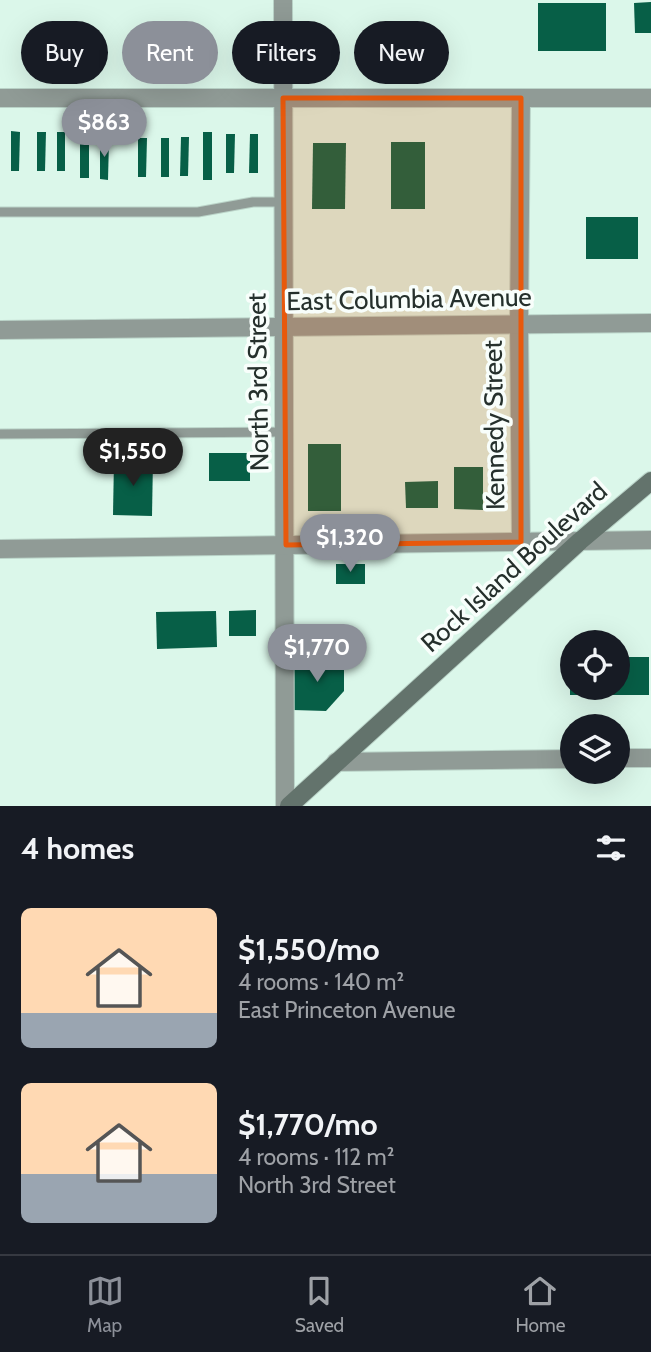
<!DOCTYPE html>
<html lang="en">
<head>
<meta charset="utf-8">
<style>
	body { margin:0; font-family:Cabin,sans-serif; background:#20242c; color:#f1f3f6; height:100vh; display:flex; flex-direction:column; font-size:26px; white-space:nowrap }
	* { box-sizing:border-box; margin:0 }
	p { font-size:23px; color:#9ea1a6 }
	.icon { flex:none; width:38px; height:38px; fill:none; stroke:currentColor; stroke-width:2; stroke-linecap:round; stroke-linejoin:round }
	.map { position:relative; height:806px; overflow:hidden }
	.sheet { display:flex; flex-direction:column; background:#171b24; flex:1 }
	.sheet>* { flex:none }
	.guide { position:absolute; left:21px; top:21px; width:609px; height:63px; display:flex; gap:14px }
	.buttons { position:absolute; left:560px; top:630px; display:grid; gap:14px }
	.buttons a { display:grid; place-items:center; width:70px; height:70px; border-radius:50%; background:#171b24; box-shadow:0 7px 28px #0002; font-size:35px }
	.price { position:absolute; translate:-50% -60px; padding:0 16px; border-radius:24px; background:#8c9099; color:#fff; font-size:23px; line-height:46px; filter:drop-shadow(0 2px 4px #0008) }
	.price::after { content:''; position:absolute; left:50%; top:42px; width:21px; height:16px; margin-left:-10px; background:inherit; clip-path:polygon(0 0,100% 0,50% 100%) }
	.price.on { background:#222; color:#fff }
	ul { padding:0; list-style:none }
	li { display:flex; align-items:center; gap:21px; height:175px; padding:0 21px }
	li span { display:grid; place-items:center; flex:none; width:196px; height:140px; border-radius:10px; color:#555 }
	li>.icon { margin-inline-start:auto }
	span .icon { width:84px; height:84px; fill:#fffc; stroke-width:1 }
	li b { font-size:30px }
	h2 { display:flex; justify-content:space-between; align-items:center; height:84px; padding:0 21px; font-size:30px }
	.tag { padding:0 24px; border-radius:32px; background:#171b24; box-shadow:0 7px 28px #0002; font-size:24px; line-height:63px }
	.tag.on { background:#8c9099; color:#fff }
	.dock { display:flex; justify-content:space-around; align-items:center; height:98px; border-top:2px solid #363941; background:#171b24; font-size:19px; color:#9ea1a6 }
	.dock a { display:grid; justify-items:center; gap:4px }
	.dock .on { color:#8c9099 }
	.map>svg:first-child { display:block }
	.building { fill:#075f47 }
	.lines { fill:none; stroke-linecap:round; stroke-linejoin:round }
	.service-casing { stroke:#bad3c8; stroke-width:11 }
	.minor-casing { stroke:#bad3c8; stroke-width:20 }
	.secondary-casing { stroke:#bad3c8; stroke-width:20 }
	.service { stroke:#909b96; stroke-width:9 }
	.minor { stroke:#909b96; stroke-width:18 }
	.secondary { stroke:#63736c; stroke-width:18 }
	.marked { fill:#e8590c; fill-opacity:0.2; stroke:#e8590c; stroke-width:5; stroke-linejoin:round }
	.labels { text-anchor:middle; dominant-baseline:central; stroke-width:7; stroke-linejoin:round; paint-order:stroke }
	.street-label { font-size:26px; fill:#25302c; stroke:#f8fefb }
</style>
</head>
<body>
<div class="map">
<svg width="651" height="806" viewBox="0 0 651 806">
	<rect width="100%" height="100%" fill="#dbf7ea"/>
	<g class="building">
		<polygon points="651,2 651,33 635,33 634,3"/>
		<rect x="538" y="3" width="68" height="48"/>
		<rect x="80" y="130" width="9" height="48"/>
		<polygon points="11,131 20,132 19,171 11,171"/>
		<polygon points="37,132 46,132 45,171 37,171"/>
		<rect x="57" y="132" width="8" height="39"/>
		<rect x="203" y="132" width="9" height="48"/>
		<polygon points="226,134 235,134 234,173 226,173"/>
		<polygon points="250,134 258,134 258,173 249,173"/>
		<polygon points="181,137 189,137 188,176 180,176"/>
		<polygon points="138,138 147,138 146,177 138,177"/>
		<rect x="161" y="138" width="8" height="39"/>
		<polygon points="100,140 109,140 108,180 100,179"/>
		<rect x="391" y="142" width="34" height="67"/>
		<polygon points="313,143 346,143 345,209 312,209"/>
		<rect x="586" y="217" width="52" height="42"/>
		<rect x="308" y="444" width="33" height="67"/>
		<rect x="209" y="453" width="41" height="28"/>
		<polygon points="114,460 153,460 152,516 113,515"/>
		<polygon points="454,467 483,467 483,510 454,509"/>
		<polygon points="438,481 438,508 406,508 405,482"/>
		<rect x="336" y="564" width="29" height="20"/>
		<polygon points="256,610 256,636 229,636 229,611"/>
		<polygon points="216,611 217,647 157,649 156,612"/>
		<polygon points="618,657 649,657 649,695 570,695 570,688 618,688"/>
		<polygon points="293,660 344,660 344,691 326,711 293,710"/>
	</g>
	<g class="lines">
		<g class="service-casing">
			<g id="service">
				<polyline points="0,212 198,212 253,202 283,202"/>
				<polyline points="0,434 285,432"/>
			</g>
		</g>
		<g class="minor-casing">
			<g id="minor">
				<polyline points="283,0 285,806"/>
				<polyline points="0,98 651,98"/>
				<polyline points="521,98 519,324 521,542"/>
				<polyline points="0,330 651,323"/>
				<polyline points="0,549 651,540"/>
				<polyline points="618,758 651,758"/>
				<polyline points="336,762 572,759"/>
			</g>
		</g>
		<g class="secondary-casing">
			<polyline id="secondary" points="289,806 580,541 651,481"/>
		</g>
		<use href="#service" class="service"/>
		<use href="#minor" class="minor"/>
		<use href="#secondary" class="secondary"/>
	</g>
	<path class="marked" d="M283 98H521V542L286 545Z"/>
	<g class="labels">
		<g class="street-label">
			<text transform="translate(409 299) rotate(-1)">East Columbia Avenue</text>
			<text transform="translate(258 382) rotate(-91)">North 3rd Street</text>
			<text transform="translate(494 425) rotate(-91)">Kennedy Street</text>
			<text transform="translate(514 567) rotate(-42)">Rock Island Boulevard</text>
		</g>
	</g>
</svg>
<div class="buttons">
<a><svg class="icon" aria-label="locate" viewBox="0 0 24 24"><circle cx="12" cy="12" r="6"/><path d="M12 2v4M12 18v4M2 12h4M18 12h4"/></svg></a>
<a><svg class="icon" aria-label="layers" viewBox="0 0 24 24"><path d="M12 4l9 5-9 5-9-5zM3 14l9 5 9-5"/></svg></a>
</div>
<b class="price" style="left:104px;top:159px">$863</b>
<b class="price on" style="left:133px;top:488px">$1,550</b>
<b class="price" style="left:350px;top:574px">$1,320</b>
<b class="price" style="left:317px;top:684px">$1,770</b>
<div class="guide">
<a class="tag">Buy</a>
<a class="tag on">Rent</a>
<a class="tag">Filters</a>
<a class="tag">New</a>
</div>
</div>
<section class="sheet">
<h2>4 homes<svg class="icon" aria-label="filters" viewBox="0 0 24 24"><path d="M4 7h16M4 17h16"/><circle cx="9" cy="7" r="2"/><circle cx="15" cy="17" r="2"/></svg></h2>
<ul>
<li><span style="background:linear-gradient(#ffd9b3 75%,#9aa5b1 0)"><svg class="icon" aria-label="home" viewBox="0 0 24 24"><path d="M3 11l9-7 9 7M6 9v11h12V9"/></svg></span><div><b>$1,550/mo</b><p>4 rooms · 140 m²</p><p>East Princeton Avenue</p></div></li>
<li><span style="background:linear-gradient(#ffd9b3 65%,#9aa5b1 0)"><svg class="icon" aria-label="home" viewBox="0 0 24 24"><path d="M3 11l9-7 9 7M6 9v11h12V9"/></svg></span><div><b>$1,770/mo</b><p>4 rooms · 112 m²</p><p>North 3rd Street</p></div></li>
</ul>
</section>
<nav class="dock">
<a class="on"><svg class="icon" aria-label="map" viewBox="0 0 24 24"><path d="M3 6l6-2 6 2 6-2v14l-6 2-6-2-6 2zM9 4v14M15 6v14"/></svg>Map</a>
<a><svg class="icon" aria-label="saved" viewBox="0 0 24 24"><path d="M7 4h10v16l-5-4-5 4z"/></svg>Saved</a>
<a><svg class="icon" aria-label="home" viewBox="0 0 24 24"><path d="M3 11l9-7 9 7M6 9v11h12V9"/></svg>Home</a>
</nav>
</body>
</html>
